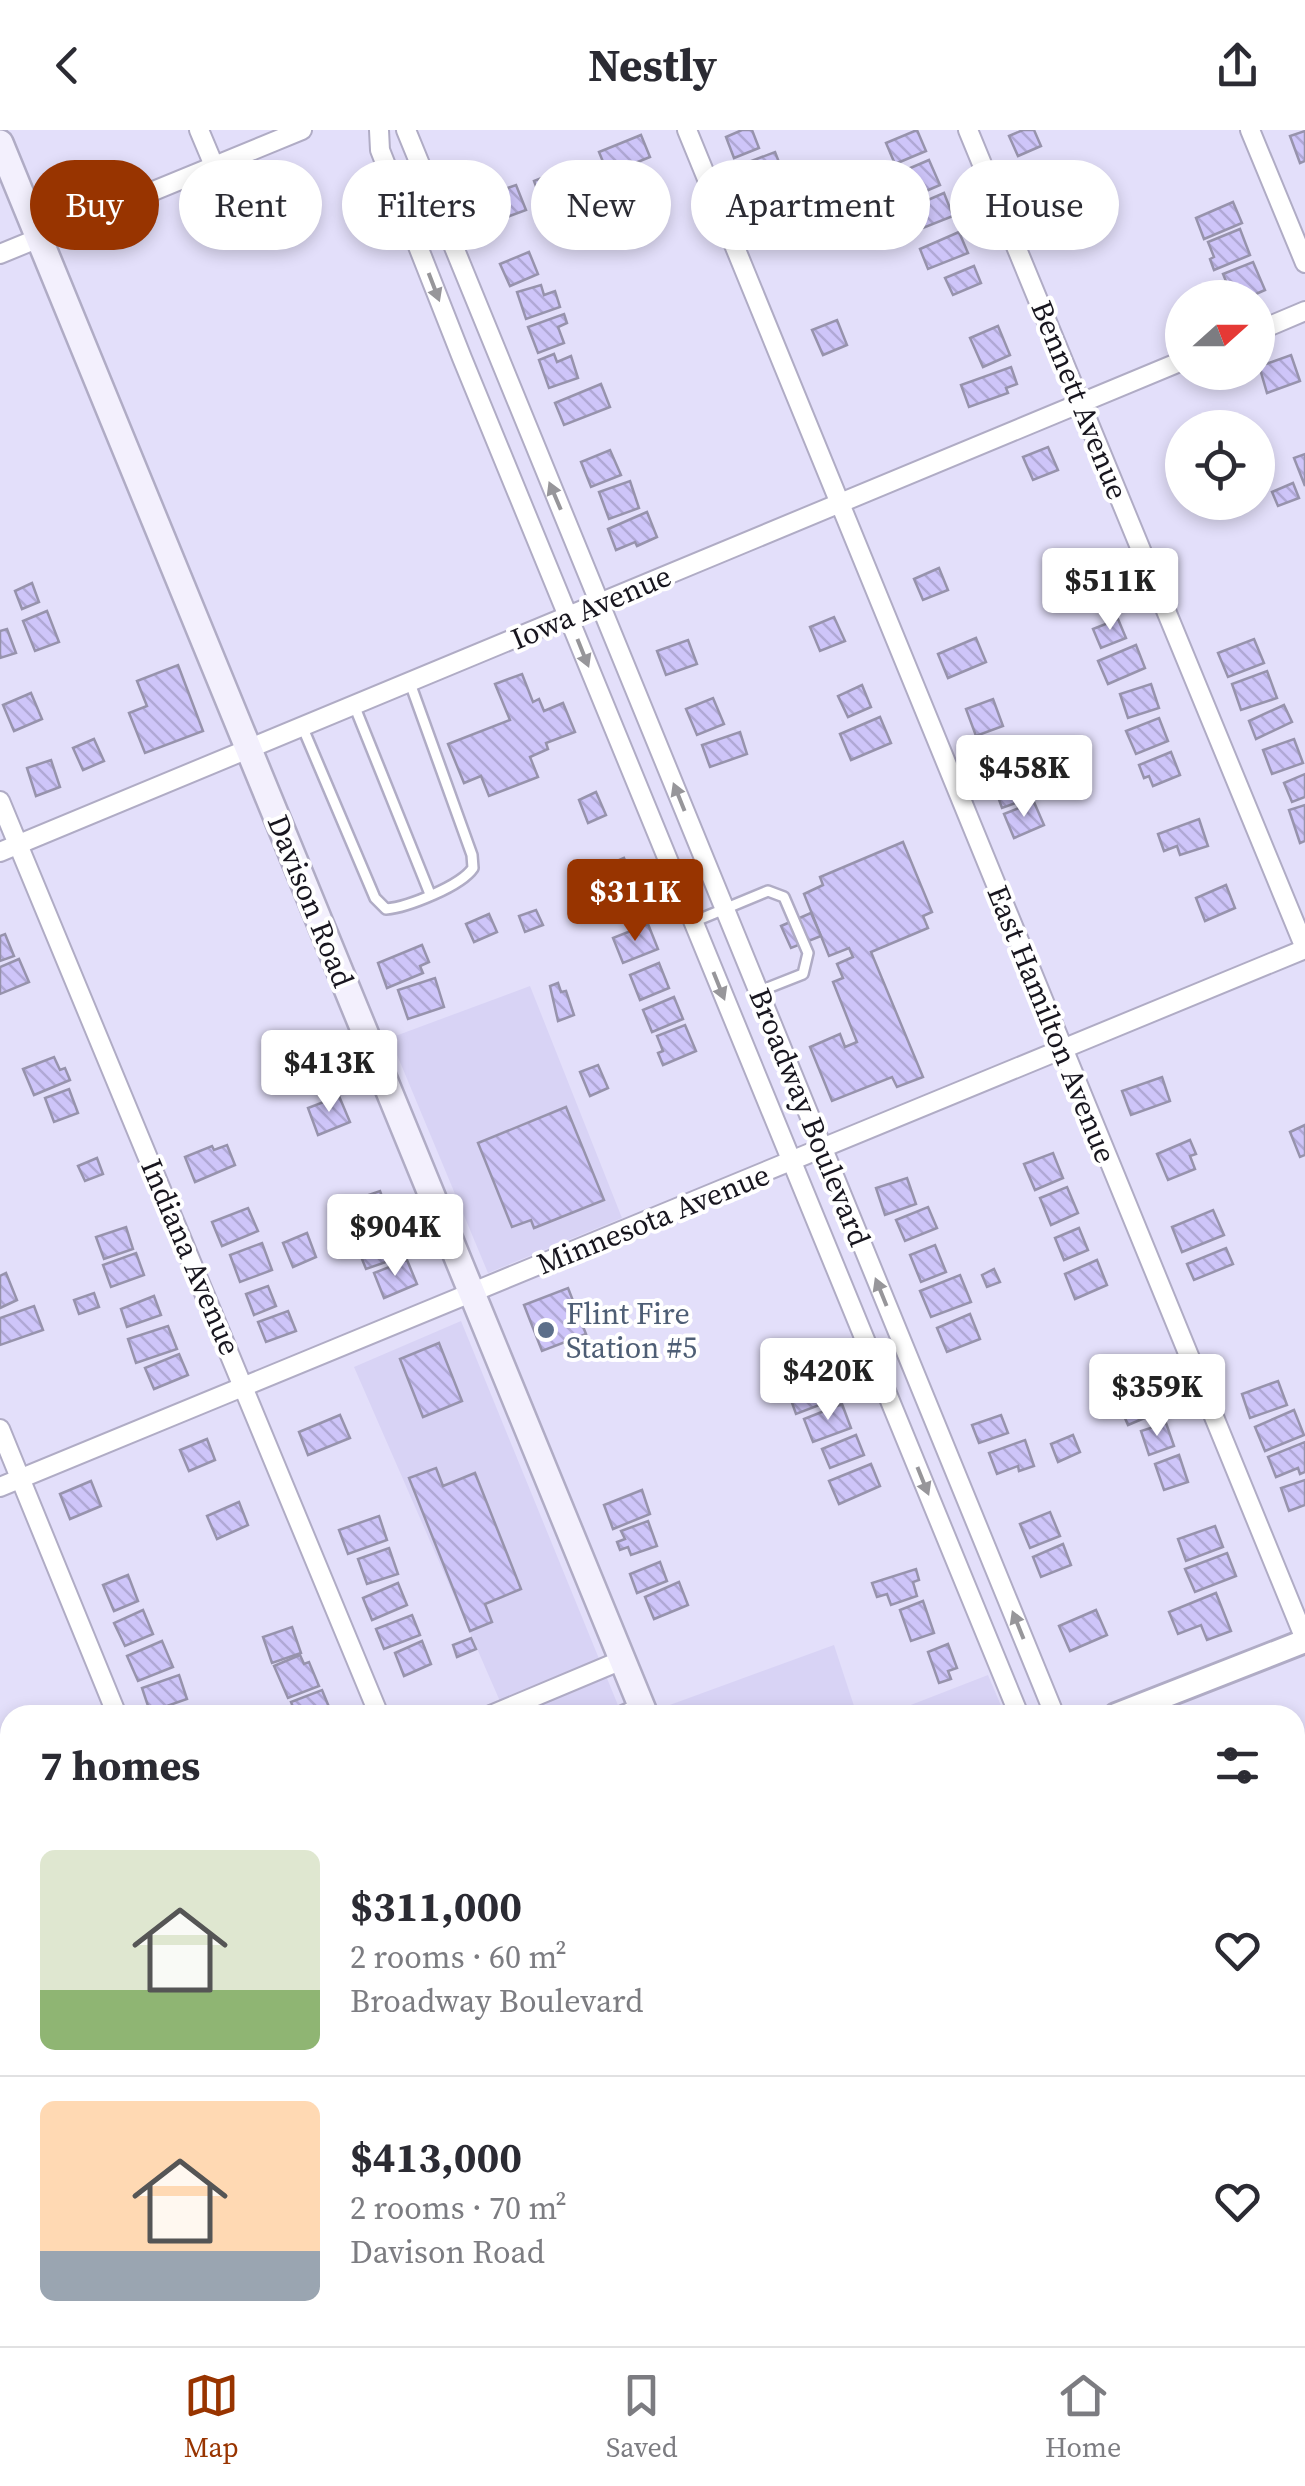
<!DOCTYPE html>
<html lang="en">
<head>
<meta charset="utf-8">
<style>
	body { margin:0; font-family:"Source Serif 4",serif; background:#f2f2f3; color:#2b2b33; height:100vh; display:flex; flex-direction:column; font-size:38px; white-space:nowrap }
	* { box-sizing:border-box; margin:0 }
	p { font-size:32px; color:#7c7c81 }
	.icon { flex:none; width:55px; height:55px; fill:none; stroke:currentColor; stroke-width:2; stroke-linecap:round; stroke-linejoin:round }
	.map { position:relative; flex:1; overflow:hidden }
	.panel { position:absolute; left:0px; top:1575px; width:1305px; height:642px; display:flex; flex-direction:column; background:#fff; border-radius:30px 30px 0 0; box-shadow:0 5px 15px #0003 }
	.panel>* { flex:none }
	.hud { position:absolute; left:30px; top:30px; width:1245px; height:90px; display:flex; gap:20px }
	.needle { width:65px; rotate:69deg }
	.controls { position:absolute; left:1165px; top:150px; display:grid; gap:20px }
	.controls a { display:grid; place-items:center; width:110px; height:110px; border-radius:50%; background:#fff; box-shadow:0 5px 15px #0003; font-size:50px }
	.price { position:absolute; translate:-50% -85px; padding:0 22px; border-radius:10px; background:#fff; color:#222; font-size:32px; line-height:65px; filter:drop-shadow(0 2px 5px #0008) }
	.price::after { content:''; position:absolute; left:50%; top:60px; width:30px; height:22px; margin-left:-15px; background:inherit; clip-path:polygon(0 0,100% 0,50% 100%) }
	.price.selected { background:#983400; color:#fff }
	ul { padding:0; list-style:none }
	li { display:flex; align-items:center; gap:30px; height:250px; padding:0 40px }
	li+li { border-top:2px solid #e1e1e2 }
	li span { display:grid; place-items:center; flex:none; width:280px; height:200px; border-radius:15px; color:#555 }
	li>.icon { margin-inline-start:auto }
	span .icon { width:120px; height:120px; fill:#fffc; stroke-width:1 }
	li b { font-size:42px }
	h2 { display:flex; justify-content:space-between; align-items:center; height:120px; padding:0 40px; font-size:42px }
	.chip { padding:0 35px; border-radius:45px; background:#fff; box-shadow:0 5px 15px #0003; font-size:35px; line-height:90px }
	.chip.selected { background:#983400; color:#fff }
	header { display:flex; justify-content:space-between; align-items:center; height:130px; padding:0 40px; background:#fff; font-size:45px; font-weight:700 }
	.tab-bar { display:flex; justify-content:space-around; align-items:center; height:140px; border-top:2px solid #e1e1e2; background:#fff; font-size:28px; color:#7c7c81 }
	.tab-bar a { display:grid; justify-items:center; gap:5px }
	.tab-bar .selected { color:#983400 }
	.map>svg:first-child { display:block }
	.built { fill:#d8d3f5 }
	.building { fill:url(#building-back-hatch); stroke:#9793ac; stroke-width:2.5 }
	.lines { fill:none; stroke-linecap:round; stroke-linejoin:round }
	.service-casing { stroke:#b0acc5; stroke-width:14 }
	.minor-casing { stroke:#b0acc5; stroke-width:22 }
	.tertiary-casing { stroke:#b0acc5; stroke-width:28 }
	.secondary-casing { stroke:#b0acc5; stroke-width:30 }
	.service { stroke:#fff; stroke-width:9 }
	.minor { stroke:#fff; stroke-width:18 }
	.tertiary { stroke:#fff; stroke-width:22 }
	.secondary { stroke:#f3f0fd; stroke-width:25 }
	.oneway { fill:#97969a }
	.service-dot { fill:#5c6f8a; stroke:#fff; stroke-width:4 }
	.labels { text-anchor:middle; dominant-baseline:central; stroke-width:8; stroke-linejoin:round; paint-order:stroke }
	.street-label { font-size:30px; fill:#18161f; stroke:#fff }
	.service-label { font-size:30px; fill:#4e5e75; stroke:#fff; text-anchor:start }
</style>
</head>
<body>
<header><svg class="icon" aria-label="back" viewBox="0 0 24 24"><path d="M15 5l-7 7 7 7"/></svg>Nestly<svg class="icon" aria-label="share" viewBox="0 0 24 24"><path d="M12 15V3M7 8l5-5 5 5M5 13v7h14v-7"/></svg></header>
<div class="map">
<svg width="1305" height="2216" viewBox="0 0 1305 2216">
	<defs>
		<pattern id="building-back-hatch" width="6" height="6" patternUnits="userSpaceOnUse" patternTransform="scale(2.5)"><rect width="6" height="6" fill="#cec5f9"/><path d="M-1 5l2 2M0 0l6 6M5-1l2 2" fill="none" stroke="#b0a8d5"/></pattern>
	</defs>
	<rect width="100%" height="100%" fill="#e3dffa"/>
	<g class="built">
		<polygon points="530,856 622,1088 488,1143 390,908"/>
		<polygon points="461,1191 622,1585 506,1585 354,1237"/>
		<polygon points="834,1515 857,1585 670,1585 667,1576"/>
		<polygon points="988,1545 1005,1585 885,1585"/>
	</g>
	<g class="building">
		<polygon points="742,0 752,0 759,18 734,28 726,7"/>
		<polygon points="917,0 926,21 895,34 886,13"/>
		<polygon points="1023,0 1034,0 1041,16 1018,26 1009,6"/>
		<polygon points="1305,1 1305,31 1300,33 1290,6"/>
		<polygon points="641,5 650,27 608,44 599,22"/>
		<polygon points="775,22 784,45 751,59 741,35"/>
		<polygon points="929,30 940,55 912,67 901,42"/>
		<polygon points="554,43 562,62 541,70 534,51"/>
		<polygon points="779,52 791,84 762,96 750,64"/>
		<polygon points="516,55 526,80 482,96 472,71"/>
		<polygon points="944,63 953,86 923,98 914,76"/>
		<polygon points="1233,72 1242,93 1204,109 1196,88"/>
		<polygon points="1240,99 1250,125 1214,140 1210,129 1214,127 1208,112"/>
		<polygon points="959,102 968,123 928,139 920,119"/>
		<polygon points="529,122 538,144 510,156 500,134"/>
		<polygon points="1253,132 1265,160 1247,168 1236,168 1233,160 1230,161 1223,144"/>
		<polygon points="974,136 981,153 953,165 945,148"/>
		<polygon points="541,155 544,165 555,161 560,177 526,189 517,162"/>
		<polygon points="564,184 567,193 558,197 564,213 538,223 528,197"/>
		<polygon points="837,190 847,215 823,225 812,200"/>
		<polygon points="998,196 1010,225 983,237 970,208"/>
		<polygon points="554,224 557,232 571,226 578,248 549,258 539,230"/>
		<polygon points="1291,225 1300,251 1267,263 1258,232 1264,230 1266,234"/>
		<polygon points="1011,237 1017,254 1006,258 1008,263 969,277 961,255"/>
		<polygon points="601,254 610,277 564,295 555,273"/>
		<polygon points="1048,317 1058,340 1033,350 1023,327"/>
		<polygon points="610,320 621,345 591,357 581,332"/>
		<polygon points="1305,324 1305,356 1294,328"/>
		<polygon points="630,351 639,378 609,389 599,362"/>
		<polygon points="1293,353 1299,368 1278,376 1272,362"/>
		<polygon points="647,382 657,407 637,416 635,412 616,420 608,399"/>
		<polygon points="939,438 948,460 923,470 914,449"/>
		<polygon points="32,453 39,472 22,479 15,461"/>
		<polygon points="47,481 59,512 35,521 23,491"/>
		<polygon points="834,487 845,511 820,521 810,497"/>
		<polygon points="1118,489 1126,508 1101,518 1093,499"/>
		<polygon points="7,499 16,523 0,528 0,501"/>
		<polygon points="976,508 986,532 948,548 938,524"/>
		<polygon points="1254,509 1264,533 1228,547 1218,523"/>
		<polygon points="688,510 697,534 666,545 657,521"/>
		<polygon points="1136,515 1145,538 1108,554 1098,531"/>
		<polygon points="178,535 203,601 145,623 129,583 147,576 137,551"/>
		<polygon points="1267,541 1277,568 1241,580 1232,554"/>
		<polygon points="522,544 533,572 539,569 544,581 563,573 575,602 546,613 548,619 530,627 538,647 489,666 481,646 464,653 448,614 510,590 495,554"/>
		<polygon points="1151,554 1159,578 1128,588 1120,564"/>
		<polygon points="862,555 871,577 848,587 838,566"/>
		<polygon points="31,563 42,589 14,601 3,575"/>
		<polygon points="713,568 724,594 697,605 686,579"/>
		<polygon points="993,569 1003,596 976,606 966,579"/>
		<polygon points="1284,575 1292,592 1256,609 1249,591"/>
		<polygon points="880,587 891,613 851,630 840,604"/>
		<polygon points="1159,588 1168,611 1136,624 1126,601"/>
		<polygon points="740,602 747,624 710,637 702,615"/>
		<polygon points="94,609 104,631 83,640 73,618"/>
		<polygon points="1294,609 1303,633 1272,644 1263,620"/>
		<polygon points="1171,622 1180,645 1153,656 1149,646 1144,648 1139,635"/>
		<polygon points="51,630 60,657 36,666 27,638"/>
		<polygon points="1020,643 1029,668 1002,678 993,653"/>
		<polygon points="1305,644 1305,667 1292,672 1284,653"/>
		<polygon points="596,662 606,685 588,693 579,670"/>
		<polygon points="1034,672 1044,695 1014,708 1004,684"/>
		<polygon points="1305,675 1305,711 1300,713 1289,680"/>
		<polygon points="1199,689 1208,716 1180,725 1177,716 1164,721 1158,704"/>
		<polygon points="903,712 932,782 923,786 928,798 871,822 923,947 897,957 892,947 832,971 810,917 840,904 845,917 857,912 833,852 843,848 837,834 853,827 849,818 829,826 804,764 823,755 820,747"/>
		<polygon points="624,728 636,754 592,773 588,764 580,767 573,750"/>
		<polygon points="1226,755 1235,778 1205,791 1196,768"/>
		<polygon points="536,780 543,795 525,802 519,786"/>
		<polygon points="811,783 821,806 791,818 781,796"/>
		<polygon points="489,784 497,802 474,812 466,794"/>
		<polygon points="648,794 658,819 623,833 613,808"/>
		<polygon points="5,804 14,826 0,831 0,806"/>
		<polygon points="422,815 429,832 420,836 423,843 387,858 378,833"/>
		<polygon points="19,829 29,852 0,864 0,837"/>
		<polygon points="659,833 669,858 640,870 630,845"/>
		<polygon points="435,848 444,877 408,889 398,860"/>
		<polygon points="558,853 561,862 566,861 574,885 558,891 550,856"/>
		<polygon points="674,867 683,889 652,902 643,880"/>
		<polygon points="685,895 696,921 663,935 658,923 663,921 657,906"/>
		<polygon points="54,927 60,940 65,938 70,950 34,965 23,939"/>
		<polygon points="598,935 608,958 590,966 580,942"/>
		<polygon points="1162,947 1170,971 1131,985 1122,961"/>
		<polygon points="69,959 78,983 54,992 45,968"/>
		<polygon points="339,966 350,992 318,1005 308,978"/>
		<polygon points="566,977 604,1070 534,1098 531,1090 512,1097 478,1013"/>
		<polygon points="1305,995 1305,1025 1300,1027 1290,1002"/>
		<polygon points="1190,1010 1196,1024 1190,1026 1195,1039 1168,1050 1157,1024"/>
		<polygon points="227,1015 235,1035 195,1052 185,1027 212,1016 214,1020"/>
		<polygon points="1053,1023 1063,1048 1035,1060 1024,1034"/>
		<polygon points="97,1028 103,1044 85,1051 78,1036"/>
		<polygon points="907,1048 916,1074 885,1085 876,1058"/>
		<polygon points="1067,1057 1078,1083 1051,1095 1040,1068"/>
		<polygon points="380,1061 390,1089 361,1099 351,1071"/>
		<polygon points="928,1077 937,1098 905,1111 896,1090"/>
		<polygon points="248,1078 258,1101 222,1116 212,1092"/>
		<polygon points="1213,1080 1224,1105 1182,1122 1172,1097"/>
		<polygon points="126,1097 133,1119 104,1129 96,1107"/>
		<polygon points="1079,1098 1088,1120 1064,1130 1055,1108"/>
		<polygon points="307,1103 316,1127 293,1137 283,1113"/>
		<polygon points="398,1104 406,1125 366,1139 358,1119"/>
		<polygon points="262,1113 272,1140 240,1152 230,1125"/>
		<polygon points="935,1115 946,1142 921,1152 910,1125"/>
		<polygon points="1226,1118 1233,1134 1194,1150 1187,1134"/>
		<polygon points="136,1123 144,1145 111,1157 103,1135"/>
		<polygon points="407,1130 417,1154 384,1168 374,1143"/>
		<polygon points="1097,1130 1107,1155 1075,1169 1065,1144"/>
		<polygon points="994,1139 1000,1152 987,1157 982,1145"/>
		<polygon points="6,1143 17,1170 0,1178 0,1146"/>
		<polygon points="960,1145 971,1172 931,1187 920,1161"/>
		<polygon points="268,1156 276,1176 254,1185 246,1164"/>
		<polygon points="568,1158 586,1204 542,1221 524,1175"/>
		<polygon points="94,1163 99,1177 79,1184 74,1170"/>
		<polygon points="154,1166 161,1185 127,1197 121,1179"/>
		<polygon points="34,1176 43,1200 0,1215 0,1188"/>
		<polygon points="288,1181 296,1201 266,1212 258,1192"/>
		<polygon points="970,1184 980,1209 947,1222 937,1198"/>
		<polygon points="168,1196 177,1219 136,1233 128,1209"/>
		<polygon points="439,1213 462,1271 423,1287 400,1229"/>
		<polygon points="179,1224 188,1245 154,1259 145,1238"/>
		<polygon points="833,1239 843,1266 796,1284 786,1256"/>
		<polygon points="1278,1251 1287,1275 1250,1288 1242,1264"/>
		<polygon points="1151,1259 1161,1281 1128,1295 1118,1272"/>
		<polygon points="842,1274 851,1298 813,1312 804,1289"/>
		<polygon points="1294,1280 1304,1305 1265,1321 1255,1297"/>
		<polygon points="340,1285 350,1308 308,1325 299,1302"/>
		<polygon points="1001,1285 1008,1303 979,1313 972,1295"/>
		<polygon points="1166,1293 1174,1316 1149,1325 1141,1301"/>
		<polygon points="856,1305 864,1325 830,1338 822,1319"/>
		<polygon points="1073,1305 1080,1322 1058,1332 1051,1314"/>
		<polygon points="207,1309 215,1330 189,1341 180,1320"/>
		<polygon points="1025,1310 1034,1336 1019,1341 1018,1336 997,1344 989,1323"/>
		<polygon points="1305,1312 1305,1342 1300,1344 1298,1338 1276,1347 1268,1327"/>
		<polygon points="1179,1325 1188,1352 1164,1360 1155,1334"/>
		<polygon points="871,1334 880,1356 839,1374 829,1351"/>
		<polygon points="436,1338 443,1356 475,1343 521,1459 485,1474 492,1492 470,1501 409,1348"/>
		<polygon points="1305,1350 1305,1375 1289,1381 1281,1358"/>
		<polygon points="91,1351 101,1376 70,1389 60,1364"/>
		<polygon points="642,1360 650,1384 613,1399 604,1375"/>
		<polygon points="239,1372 248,1395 217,1409 207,1386"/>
		<polygon points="1050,1382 1060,1406 1030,1418 1020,1394"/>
		<polygon points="379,1386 387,1410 348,1424 339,1400"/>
		<polygon points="648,1391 657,1416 631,1425 628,1417 620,1420 617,1412 625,1409 621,1401"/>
		<polygon points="1215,1396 1223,1417 1186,1431 1178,1409"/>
		<polygon points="1063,1414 1071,1435 1041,1447 1033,1427"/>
		<polygon points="389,1418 398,1444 367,1454 358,1429"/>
		<polygon points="1227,1423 1236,1446 1195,1462 1185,1439"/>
		<polygon points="660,1432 667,1451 637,1463 630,1444"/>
		<polygon points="916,1439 919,1450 913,1452 917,1466 891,1475 887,1464 877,1467 872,1453"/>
		<polygon points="128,1445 138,1471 114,1481 103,1455"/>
		<polygon points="679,1452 688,1475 654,1489 645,1467"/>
		<polygon points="398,1453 407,1475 372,1490 363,1468"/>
		<polygon points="1216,1463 1231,1501 1207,1510 1201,1495 1178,1504 1169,1482"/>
		<polygon points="923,1471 934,1503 911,1511 900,1480"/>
		<polygon points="143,1480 153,1504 125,1516 114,1493"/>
		<polygon points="1096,1480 1107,1505 1070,1521 1059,1496"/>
		<polygon points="412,1485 420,1505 384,1519 376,1499"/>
		<polygon points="292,1497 301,1523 272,1533 263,1507"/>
		<polygon points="471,1508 476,1519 457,1527 453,1515"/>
		<polygon points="162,1511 173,1537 138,1551 127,1526"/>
		<polygon points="422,1511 431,1534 404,1546 395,1523"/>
		<polygon points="948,1514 957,1538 948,1541 951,1549 939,1553 928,1522"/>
		<polygon points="300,1525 304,1534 309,1532 319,1556 288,1568 274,1536"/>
		<polygon points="179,1545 187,1569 150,1582 142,1558"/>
		<polygon points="322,1560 331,1582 296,1585 291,1572"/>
		<polygon points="114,2208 142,2208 145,2215 118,2216"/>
		<polygon points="650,2208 744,2208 723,2216 654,2216"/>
	</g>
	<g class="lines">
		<g class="service-casing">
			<g id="service">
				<polyline points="354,575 430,764"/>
				<path d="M302 596 375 768 386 779C408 777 461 756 473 738L472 725 410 553"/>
				<polyline points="693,792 768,761 784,767 808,823 803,844 760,861"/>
				<polyline points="613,1585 637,1574"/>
				<polyline points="637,2208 641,2216"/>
				<polyline points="792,2208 794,2216"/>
			</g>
		</g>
		<g class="minor-casing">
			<g id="minor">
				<polyline points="199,0 215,38"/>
				<polyline points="379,0 380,20 462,228 1019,1585"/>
				<polyline points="406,0 1053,1581 1052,1585"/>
				<polyline points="687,0 1305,1509"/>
				<polyline points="968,0 1305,818"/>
				<polyline points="1250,0 1305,133"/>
				<polyline points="0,124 302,0"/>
				<polyline points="1258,201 1305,181"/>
				<polyline points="0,671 379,1585"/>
				<polyline points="0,722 1182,231"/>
				<polyline points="0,1299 117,1585"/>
				<polyline points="0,1357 1305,819"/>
				<polyline points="491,1585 622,1530"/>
				<polyline points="1295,1769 1305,1765"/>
				<polyline points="0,1803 10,1799"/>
				<polyline points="1295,2015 1305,2023"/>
				<polyline points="373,2208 376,2216"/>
				<polyline points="225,2216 244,2208"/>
				<polyline points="803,2216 824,2208"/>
			</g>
		</g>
		<g class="tertiary-casing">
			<g id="tertiary">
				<polyline points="1116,1585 1305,1511"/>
				<polyline points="0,2061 10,2057"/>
			</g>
		</g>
		<g class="secondary-casing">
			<g id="secondary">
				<polyline points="0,13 645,1585"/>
				<polyline points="873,2208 876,2216"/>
			</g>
		</g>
		<use href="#service" class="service"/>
		<use href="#minor" class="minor"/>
		<use href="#tertiary" class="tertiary"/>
		<use href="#secondary" class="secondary"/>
	</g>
	<defs><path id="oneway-solid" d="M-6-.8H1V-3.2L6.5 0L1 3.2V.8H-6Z" transform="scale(2.5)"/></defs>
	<g class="oneway">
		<use href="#oneway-solid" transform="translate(434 157) rotate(69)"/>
		<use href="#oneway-solid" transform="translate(555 366) rotate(-113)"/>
		<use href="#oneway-solid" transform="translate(583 523) rotate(68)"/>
		<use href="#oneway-solid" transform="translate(679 667) rotate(-112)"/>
		<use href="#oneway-solid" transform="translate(719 856) rotate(68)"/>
		<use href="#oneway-solid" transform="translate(881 1162) rotate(-112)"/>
		<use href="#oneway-solid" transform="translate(923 1351) rotate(68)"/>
		<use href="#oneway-solid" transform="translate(1018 1495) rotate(-112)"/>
	</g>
	<circle class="service-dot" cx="546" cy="1200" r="10"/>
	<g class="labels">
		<g class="street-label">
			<text transform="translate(1080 270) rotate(68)">Bennett Avenue</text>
			<text transform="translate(591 477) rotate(-23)">Iowa Avenue</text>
			<text transform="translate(311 771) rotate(68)">Davison Road</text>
			<text transform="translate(1052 894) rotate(68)">East Hamilton Avenue</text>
			<text transform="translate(810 987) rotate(68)">Broadway Boulevard</text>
			<text transform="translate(653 1089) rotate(-22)">Minnesota Avenue</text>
			<text transform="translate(191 1127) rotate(67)">Indiana Avenue</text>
		</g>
		<g class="service-label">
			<text x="566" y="1183">Flint Fire<tspan x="566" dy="34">Station #5</tspan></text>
		</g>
	</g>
</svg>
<div class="controls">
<a><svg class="needle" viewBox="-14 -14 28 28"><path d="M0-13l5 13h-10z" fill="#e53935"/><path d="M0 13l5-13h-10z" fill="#7c7c81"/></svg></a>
<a><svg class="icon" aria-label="locate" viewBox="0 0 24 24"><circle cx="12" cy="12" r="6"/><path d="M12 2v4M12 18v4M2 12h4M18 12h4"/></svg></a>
</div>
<b class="price" style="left:1110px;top:503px">$511K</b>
<b class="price" style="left:1024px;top:690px">$458K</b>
<b class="price selected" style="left:635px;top:814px">$311K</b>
<b class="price" style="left:329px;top:985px">$413K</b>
<b class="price" style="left:395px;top:1149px">$904K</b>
<b class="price" style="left:828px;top:1293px">$420K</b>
<b class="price" style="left:1157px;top:1309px">$359K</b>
<div class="hud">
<a class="chip selected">Buy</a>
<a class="chip">Rent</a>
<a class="chip">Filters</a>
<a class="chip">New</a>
<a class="chip">Apartment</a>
<a class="chip">House</a>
</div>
<section class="panel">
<h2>7 homes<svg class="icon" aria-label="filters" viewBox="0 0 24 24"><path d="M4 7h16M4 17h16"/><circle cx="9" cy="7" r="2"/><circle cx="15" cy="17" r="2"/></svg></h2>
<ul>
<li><span style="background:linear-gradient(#dfe7d0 70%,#8fb573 0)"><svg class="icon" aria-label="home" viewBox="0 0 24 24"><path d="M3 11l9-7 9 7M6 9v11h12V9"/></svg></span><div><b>$311,000</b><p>2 rooms · 60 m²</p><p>Broadway Boulevard</p></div><svg class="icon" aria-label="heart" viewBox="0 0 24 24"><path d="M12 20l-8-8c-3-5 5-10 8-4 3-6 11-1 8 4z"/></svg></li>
<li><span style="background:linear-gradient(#ffd9b3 75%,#9aa5b1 0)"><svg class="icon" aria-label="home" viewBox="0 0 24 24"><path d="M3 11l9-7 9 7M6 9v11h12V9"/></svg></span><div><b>$413,000</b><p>2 rooms · 70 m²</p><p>Davison Road</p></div><svg class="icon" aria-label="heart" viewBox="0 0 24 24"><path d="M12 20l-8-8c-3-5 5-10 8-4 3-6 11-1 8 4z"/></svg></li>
</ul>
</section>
</div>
<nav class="tab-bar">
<a class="selected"><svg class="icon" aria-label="map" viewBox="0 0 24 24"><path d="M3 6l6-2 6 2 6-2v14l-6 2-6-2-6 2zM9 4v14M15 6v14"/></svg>Map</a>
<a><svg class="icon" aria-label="saved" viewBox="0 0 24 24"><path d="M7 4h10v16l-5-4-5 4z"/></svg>Saved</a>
<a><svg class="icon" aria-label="home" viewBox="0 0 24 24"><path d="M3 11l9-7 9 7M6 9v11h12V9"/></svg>Home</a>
</nav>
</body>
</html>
